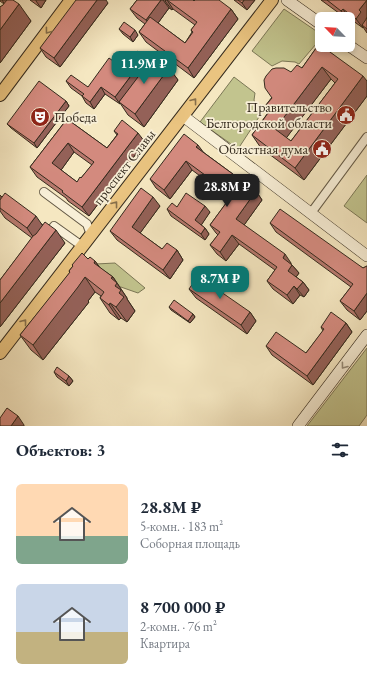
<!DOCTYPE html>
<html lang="ru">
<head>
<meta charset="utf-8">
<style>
	body { margin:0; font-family:"EB Garamond",serif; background:#f6f6f7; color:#1f2937; height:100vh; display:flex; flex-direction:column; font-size:15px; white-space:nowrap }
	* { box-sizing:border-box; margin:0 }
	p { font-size:13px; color:#747a83 }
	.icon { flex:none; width:22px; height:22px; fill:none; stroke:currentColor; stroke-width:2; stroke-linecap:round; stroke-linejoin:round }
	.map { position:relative; height:426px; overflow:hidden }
	.panel { display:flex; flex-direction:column; background:#fff; flex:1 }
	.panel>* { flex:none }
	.needle { width:26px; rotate:295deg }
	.fabs { position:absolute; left:315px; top:12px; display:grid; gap:8px }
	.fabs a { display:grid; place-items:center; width:40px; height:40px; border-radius:6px; background:#fff; box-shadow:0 2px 6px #0003; font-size:20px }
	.price { position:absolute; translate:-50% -34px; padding:0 9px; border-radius:8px; background:#0f766e; color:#fff; font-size:13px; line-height:26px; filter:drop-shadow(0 1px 2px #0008) }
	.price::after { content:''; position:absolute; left:50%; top:24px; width:12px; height:9px; margin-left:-6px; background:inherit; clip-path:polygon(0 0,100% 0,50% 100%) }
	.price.selected { background:#222; color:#fff }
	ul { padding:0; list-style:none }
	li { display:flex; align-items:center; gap:12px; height:100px; padding:0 16px }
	li span { display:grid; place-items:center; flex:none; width:112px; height:80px; border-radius:6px; color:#555 }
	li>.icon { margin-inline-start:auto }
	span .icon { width:48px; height:48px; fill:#fffc; stroke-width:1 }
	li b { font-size:17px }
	h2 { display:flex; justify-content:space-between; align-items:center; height:48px; padding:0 16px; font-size:17px }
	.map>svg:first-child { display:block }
	.green { fill:#c2c48e; stroke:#7b7756 }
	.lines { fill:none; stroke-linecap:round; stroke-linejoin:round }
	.street-casing { stroke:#645946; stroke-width:10 }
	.secondary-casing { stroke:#342a1d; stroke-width:12 }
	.primary-casing { stroke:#342a1d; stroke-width:14 }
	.street { stroke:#f8efd7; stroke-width:8 }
	.secondary { stroke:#f8efd7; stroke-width:11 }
	.primary { stroke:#eac480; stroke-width:12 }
	.wall { fill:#b5776c; stroke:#342a1d; fill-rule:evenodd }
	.shaded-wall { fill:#946158; stroke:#342a1d }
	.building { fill:#d38a7e; stroke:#342a1d; fill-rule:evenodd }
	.oneway { stroke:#866f4a }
	.oneway2 { stroke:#968c7a }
	.labels { text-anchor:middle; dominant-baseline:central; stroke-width:3.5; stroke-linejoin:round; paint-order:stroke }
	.poi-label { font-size:14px; fill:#342a1d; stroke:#f8efd7; text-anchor:end }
	.street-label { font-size:14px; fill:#342a1d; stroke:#f8efd7 }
</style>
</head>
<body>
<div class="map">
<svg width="367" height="426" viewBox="0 0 367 426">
	<rect width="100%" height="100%" fill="#f5e7c1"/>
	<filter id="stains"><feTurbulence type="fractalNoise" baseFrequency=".005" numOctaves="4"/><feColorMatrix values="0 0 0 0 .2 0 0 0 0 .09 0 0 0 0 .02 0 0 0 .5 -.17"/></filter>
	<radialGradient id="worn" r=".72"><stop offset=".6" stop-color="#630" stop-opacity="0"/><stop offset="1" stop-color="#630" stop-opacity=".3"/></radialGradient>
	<g class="green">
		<polygon points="284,9 322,35 322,37 299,64 295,62 282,61 272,66 252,51"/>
		<polygon points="234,77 255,93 254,100 259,117 238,149 200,122"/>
		<polygon points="367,175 367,223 344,206"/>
		<polygon points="115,263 145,288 138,293 118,286 96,264"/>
		<polygon points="367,348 367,415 359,426 307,426"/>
	</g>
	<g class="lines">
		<g class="street-casing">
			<g id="street">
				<polyline points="44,192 87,224 91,235"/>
				<polyline points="311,213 367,137"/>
				<polyline points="47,236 54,226 82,246"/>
			</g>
		</g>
		<g class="secondary-casing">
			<g id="secondary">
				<polyline points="287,0 322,25"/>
				<polyline points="348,45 367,58"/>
				<polyline points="183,116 367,256"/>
				<polyline points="298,426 367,335"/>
			</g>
		</g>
		<g class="primary-casing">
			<g id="primary">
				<polyline points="0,95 71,0"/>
				<polyline points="0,353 272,0"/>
			</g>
		</g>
		<use href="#street" class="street"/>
		<use href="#secondary" class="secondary"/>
		<use href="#primary" class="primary"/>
	</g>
	<g class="wall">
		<polygon points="0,0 13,0 31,21 0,63 0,7 2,6 4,4 0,1"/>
		<polygon points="30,0 46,0 41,8"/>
		<path d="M137 0H193L194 1 231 9 238 19 194 78 146 42 139 32 145 24 137 18 130 9ZM169 8 172 10 173 9 195 25 191 30 192 32 185 43 158 23Z"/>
		<polygon points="234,0 255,0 247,10"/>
		<polygon points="321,0 367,0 367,17 366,19 367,18 367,33 363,27 363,28 349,18 348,19 347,19"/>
		<polygon points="108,3 60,67 46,57 40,48"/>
		<polygon points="119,29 138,35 133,42 123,34"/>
		<path d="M319 44 367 81V96L304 180 261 148 252 135 270 110 266 105 291 72 302 68ZM331 79 335 83 291 141 286 138Z"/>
		<polygon points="145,57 149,62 169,68 178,80 144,127 128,115 120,103 120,104 105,94 94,109 86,103 82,96 71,88 66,81 88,87 124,69"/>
		<polygon points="66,101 69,106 37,148 11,128 7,124"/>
		<path d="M67 119 107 148 117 135 114 131 145 142 89 216 68 201 66 198 37 177 30 167ZM74 152 92 165 81 178 77 182 61 170Z"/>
		<polygon points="203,152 256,191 262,200 244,225 291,263 291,264 292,265 299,273 296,277 303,282 309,290 304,297 300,295 293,304 273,289 267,281 275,270 239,244 226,261 217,254 210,245 218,235 216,233 210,225 230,198 192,170 170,199 156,188 150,179"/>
		<polygon points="0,195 2,197 43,225 65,243 0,327 0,280 32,238 5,218 0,211"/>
		<polygon points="160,206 140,233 162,249 177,250 183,260 170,279 117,240 110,231"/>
		<polygon points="177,207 210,212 201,225 205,228 209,234 205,240 171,216 167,209"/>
		<polygon points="270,223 363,268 367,266 367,311 360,320 347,310 340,301 351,287 276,232"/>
		<polygon points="88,259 95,261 100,268 113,277 127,298 127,299 135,311 127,322 121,318 119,320 110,313 100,298 101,296 95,292 88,301 89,302 43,360 31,350 20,335 70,273 69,271 73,266 72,265"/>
		<polygon points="189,289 250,312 256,321 247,334 196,298"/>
		<polygon points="169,307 193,314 195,317 190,323 171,310"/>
		<polygon points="346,323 352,332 313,385 272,355 266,346 306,353 323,331 321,327"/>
		<polygon points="54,372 69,376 73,381 69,386 57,377"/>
	</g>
	<g class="shaded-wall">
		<polygon points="2,0 8,0 5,5"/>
		<polygon points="36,0 46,0 41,8 36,1"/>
		<polygon points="97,0 106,0 108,3 60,67 54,58"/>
		<polygon points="161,0 163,0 169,8 153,30 146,20"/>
		<polygon points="166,0 167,0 173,9 172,10 165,1"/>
		<polygon points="244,0 255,0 247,10 242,3"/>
		<polygon points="367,0 367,17 366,19 367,20 362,25 363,27 363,28 356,19 359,10"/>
		<polygon points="19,4 31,21 0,63 0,30"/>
		<polygon points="231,9 238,19 194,78 188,68"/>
		<polygon points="343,9 349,18 348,19 347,19 341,11"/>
		<polygon points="135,30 138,35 133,42 130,37"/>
		<polygon points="145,57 150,64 119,102 120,103 120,104 115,97"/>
		<polygon points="322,67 331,79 284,141 275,129"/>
		<polygon points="169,68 178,80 144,127 135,114"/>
		<polygon points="363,76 367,81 367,96 304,180 295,168"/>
		<polygon points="101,87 105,94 94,109 90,102"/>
		<polygon points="66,101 69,106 37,148 34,143"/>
		<polygon points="138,133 145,142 89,216 82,207"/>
		<polygon points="68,143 74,152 59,173 52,163"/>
		<polygon points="198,145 204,153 196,147"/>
		<polygon points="186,161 192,170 170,199 164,190"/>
		<polygon points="256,191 262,200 242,228 236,219"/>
		<polygon points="153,197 160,206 138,236 132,227"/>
		<polygon points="205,206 210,212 200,227 195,220"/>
		<polygon points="36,216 45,229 36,241 27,228"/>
		<polygon points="205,228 209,234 205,240 201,234"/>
		<polygon points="56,230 65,243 0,327 0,303"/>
		<polygon points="232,235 239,244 226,261 220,252"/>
		<polygon points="177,250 183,260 170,279 163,270"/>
		<polygon points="285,254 291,263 289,267 283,258"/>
		<polygon points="95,261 106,276 94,263"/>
		<polygon points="292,265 299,273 294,280 288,271"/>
		<polygon points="85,277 95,292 88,301 89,302 43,360 33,345"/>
		<polygon points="113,277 127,298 127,299 135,311 127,322 116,307 111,278"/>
		<polygon points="303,282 309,290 304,297 297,289"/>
		<polygon points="294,286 300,295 293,304 287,295"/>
		<polygon points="367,293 367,311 360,320 354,311"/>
		<polygon points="110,303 121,318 119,320 109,305"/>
		<polygon points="250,312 256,321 247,334 241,325"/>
		<polygon points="193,314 195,317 190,323 188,321"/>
		<polygon points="346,323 352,332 313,385 307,376"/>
		<polygon points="69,376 73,381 69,386 66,381"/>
		<polygon points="18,416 24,425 24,426 11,426"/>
	</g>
	<g class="building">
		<polygon points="7,0 13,0 19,4 0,30 0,7 1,6 2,6"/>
		<polygon points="76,0 97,0 54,58 40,48"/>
		<polygon points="137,0 161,0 146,20 130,9"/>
		<polygon points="167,0 193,0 194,1 195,0 219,0 231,9 188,68 139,32 150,17 185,43 193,32 191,30 197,22"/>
		<polygon points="238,0 244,0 242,3"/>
		<polygon points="327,0 367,0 359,10 361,12 356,19 343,9 341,11"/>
		<polygon points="367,18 367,29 362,25"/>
		<polygon points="124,22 135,30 130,37 119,29"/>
		<path d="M319 44 363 76 295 168 252 135 271 109 266 105 272 98 265 88 264 80 266 76 272 69 276 68H284L291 72 297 65 302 68ZM322 67 338 79 291 141 275 129Z"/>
		<polygon points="137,51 145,57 115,97 101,87 90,102 82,96 84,94 66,81 71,75 88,87 109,58 124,69"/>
		<polygon points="154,56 169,68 135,114 119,102"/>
		<polygon points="39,81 66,101 34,143 7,124"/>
		<path d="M67 119 107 148 118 134 114 131 122 120 138 133 82 207 62 192 63 191 30 167ZM68 143 94 162 81 178 80 177 77 182 52 163Z"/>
		<polygon points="184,134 198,145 196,147 256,191 236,219 285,254 283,258 292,265 288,271 303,282 297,289 294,286 287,295 267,281 277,267 232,235 220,252 210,245 220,232 210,225 232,195 186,161 164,190 150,179"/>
		<polygon points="141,188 153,197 132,227 162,249 167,243 177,250 163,270 110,231"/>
		<polygon points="5,193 36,216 27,228 0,208 0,200"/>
		<polygon points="186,193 205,206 195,220 205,228 201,234 167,209 172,203 177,207"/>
		<polygon points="280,209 363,268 367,266 367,293 354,311 340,301 353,284 270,223"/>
		<polygon points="45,222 56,230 0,303 0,280 33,236 36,234"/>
		<polygon points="82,253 88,259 90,257 95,261 94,263 113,277 111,278 117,283 115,286 121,290 119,293 124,297 116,307 110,303 109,305 100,298 104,292 85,277 78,287 33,345 20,335 70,272 69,271 73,266 72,265"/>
		<polygon points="198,276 250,312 241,325 189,289"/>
		<polygon points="174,300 193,314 188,321 169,307"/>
		<polygon points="331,312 346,323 307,376 266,346 276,332 306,353 324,329 321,327"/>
		<polygon points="57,367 69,376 66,381 54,372"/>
		<polygon points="7,408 18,416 11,426 0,426 0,418"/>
	</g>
	<defs><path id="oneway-chevron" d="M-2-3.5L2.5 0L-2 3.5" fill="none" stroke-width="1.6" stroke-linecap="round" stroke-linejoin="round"/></defs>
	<g class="oneway">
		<use href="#oneway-chevron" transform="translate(48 31) rotate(127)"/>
		<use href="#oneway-chevron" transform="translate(194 101) rotate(-52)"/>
		<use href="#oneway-chevron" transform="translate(115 204) rotate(-52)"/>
		<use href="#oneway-chevron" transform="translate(24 322) rotate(-52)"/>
	</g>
	<use class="oneway2" href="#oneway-chevron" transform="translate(344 366) rotate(127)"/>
	<defs>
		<g id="civic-disc" transform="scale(1)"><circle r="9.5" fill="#8f2418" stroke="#f8efd7"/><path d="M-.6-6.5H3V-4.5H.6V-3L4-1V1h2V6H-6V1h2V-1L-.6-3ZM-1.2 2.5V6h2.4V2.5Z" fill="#fff"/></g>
		<g id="theatre-disc" transform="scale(1)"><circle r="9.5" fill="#8f2418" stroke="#f8efd7"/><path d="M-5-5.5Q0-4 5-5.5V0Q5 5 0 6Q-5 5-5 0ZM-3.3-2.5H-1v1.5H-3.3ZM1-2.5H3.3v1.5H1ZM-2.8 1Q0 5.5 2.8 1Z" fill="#fff"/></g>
	</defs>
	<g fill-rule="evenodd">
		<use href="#civic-disc" x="346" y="115"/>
		<use href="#theatre-disc" x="40" y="117"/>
		<use href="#civic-disc" x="322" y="149"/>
	</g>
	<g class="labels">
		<g class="poi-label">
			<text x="332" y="107">Правительство<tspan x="332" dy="16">Белгородской области</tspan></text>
			<text x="54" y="117" text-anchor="start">Победа</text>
			<text x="308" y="149">Областная дума</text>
		</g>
		<g class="street-label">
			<text transform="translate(124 167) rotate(-52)">проспект Славы</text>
		</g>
	</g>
	<rect width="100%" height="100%" filter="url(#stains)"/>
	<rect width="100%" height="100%" fill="url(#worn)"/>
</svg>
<div class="fabs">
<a><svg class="needle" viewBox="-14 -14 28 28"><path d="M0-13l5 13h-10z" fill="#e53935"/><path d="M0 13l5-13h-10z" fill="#747a83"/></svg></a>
</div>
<b class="price" style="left:144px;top:85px">11.9M ₽</b>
<b class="price selected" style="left:227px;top:208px">28.8M ₽</b>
<b class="price" style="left:220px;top:300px">8.7M ₽</b>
</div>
<section class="panel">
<h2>Объектов: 3<svg class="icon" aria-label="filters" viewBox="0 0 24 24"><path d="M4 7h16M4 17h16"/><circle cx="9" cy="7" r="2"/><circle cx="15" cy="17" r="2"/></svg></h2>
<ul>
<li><span style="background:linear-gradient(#ffd9b3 65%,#7fa58c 0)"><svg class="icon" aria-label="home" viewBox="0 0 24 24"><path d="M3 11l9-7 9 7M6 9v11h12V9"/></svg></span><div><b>28.8M ₽</b><p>5-комн. · 183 m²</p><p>Соборная площадь</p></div></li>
<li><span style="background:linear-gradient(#c9d6e8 60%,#c2b280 0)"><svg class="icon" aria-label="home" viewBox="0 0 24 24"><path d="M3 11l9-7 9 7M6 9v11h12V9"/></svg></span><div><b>8 700 000 ₽</b><p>2-комн. · 76 m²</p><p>Квартира</p></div></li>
</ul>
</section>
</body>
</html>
